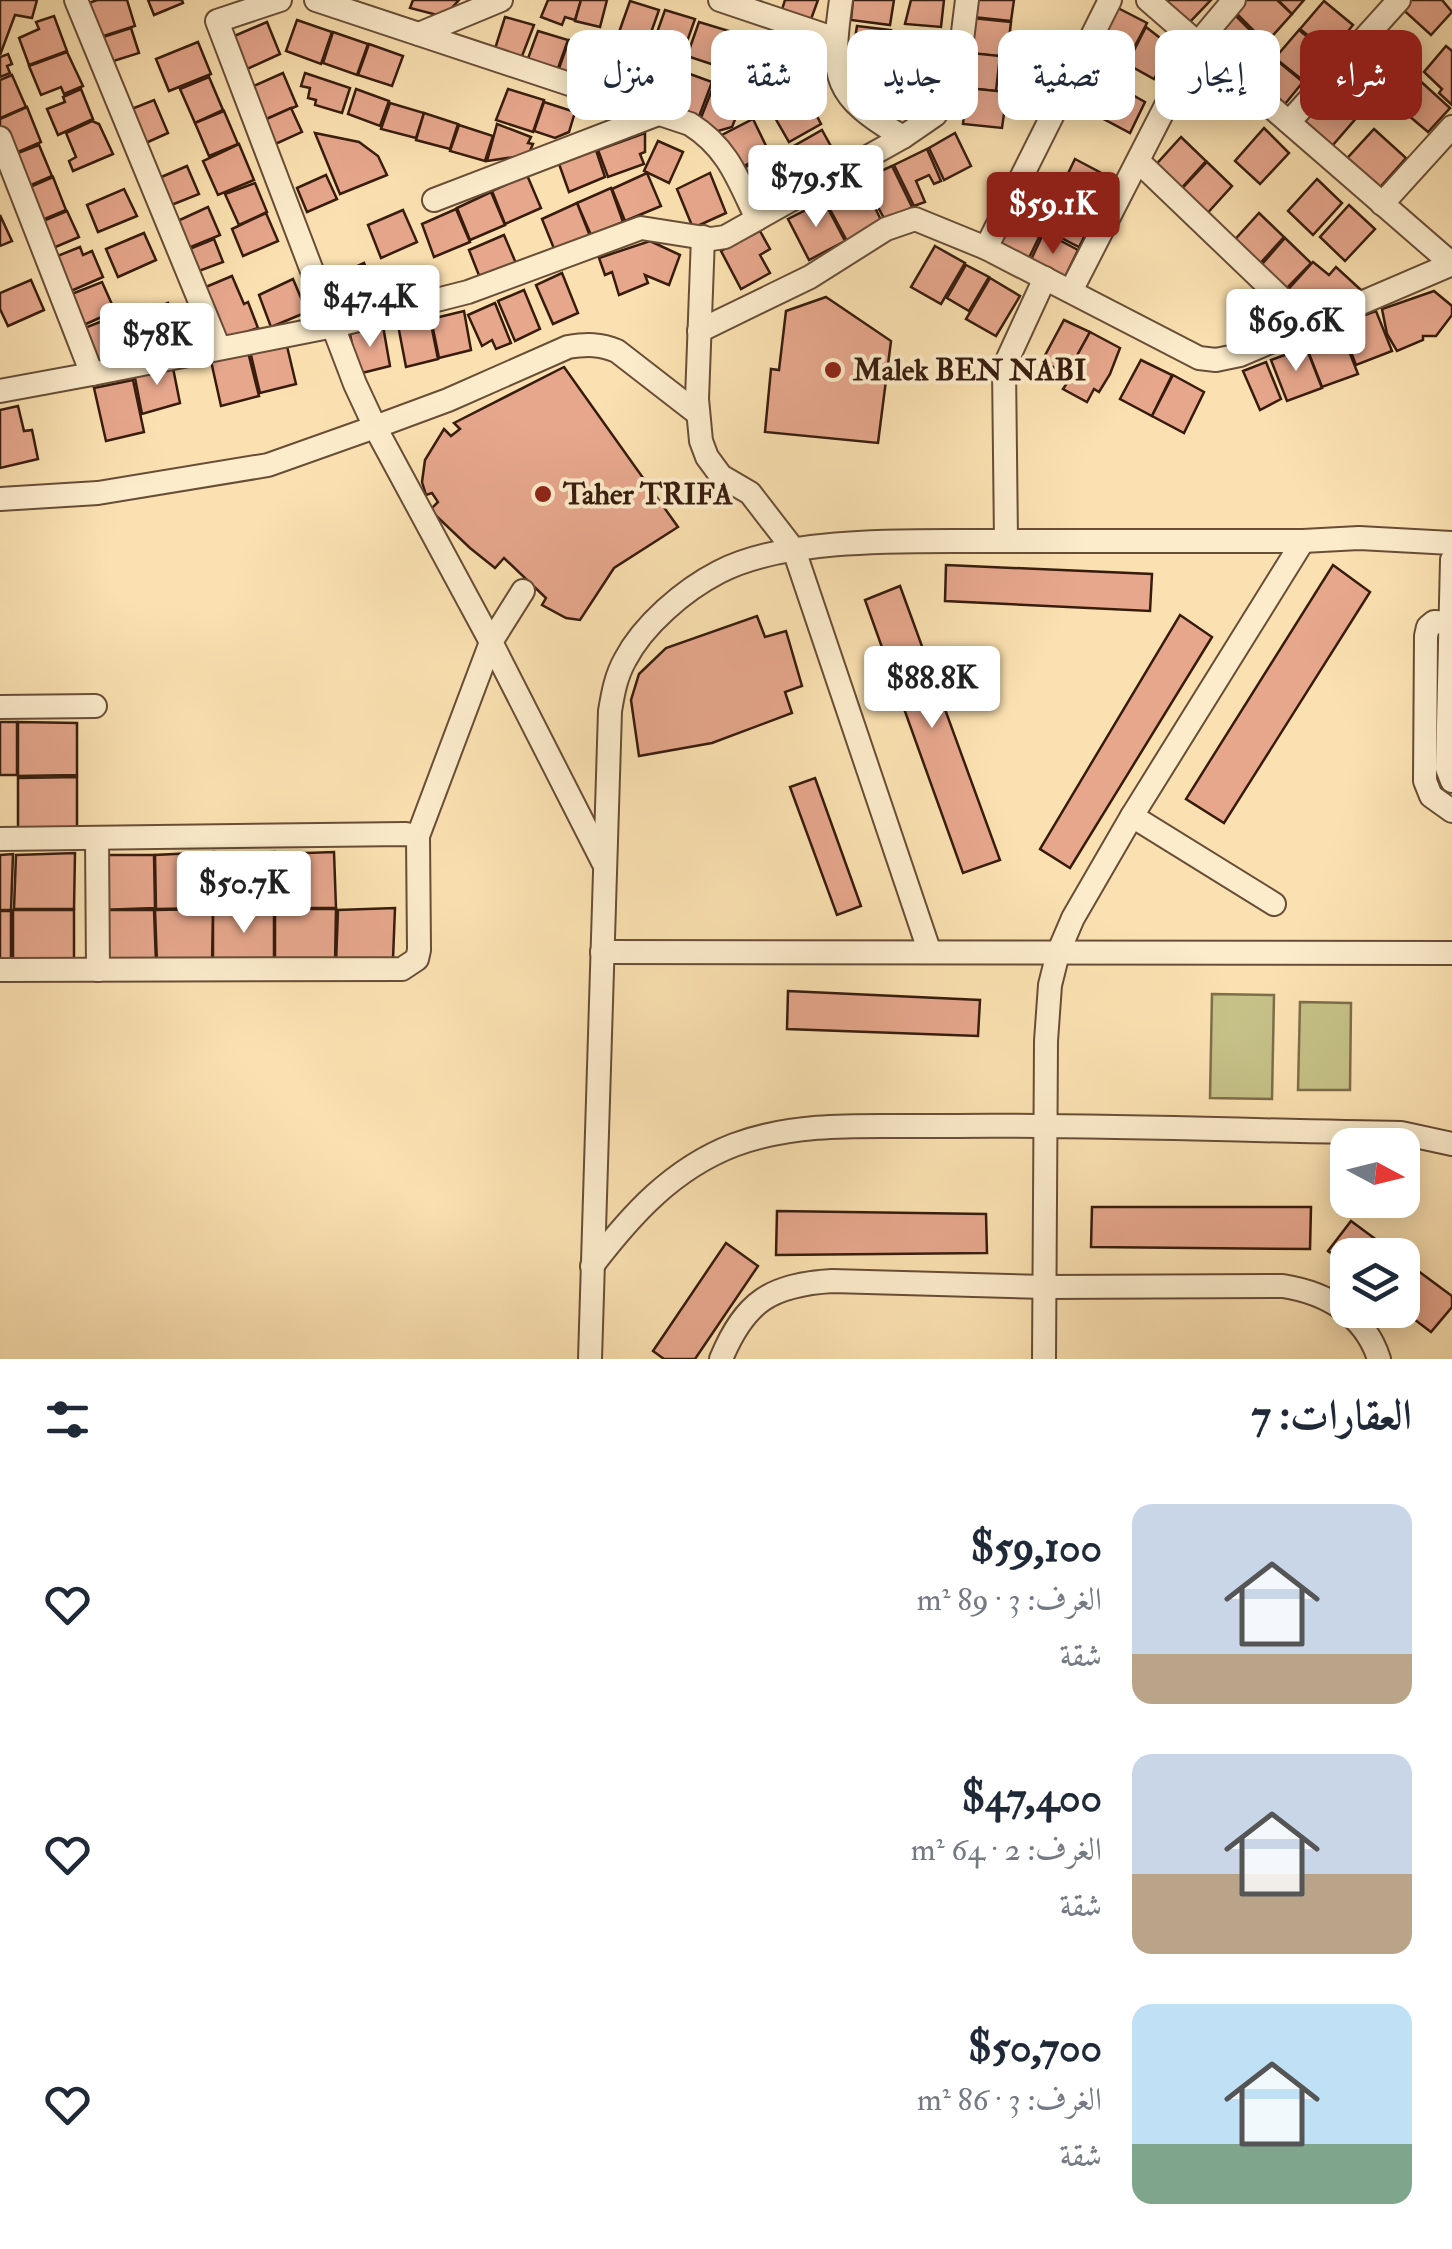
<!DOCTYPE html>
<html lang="ar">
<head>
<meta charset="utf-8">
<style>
	body { margin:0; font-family:"IM FELL Double Pica",Amiri,serif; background:#f6f6f7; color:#1f2937; direction:rtl; height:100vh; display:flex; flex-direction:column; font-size:38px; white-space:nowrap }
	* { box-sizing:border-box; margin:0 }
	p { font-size:32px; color:#747a83 }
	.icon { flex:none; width:55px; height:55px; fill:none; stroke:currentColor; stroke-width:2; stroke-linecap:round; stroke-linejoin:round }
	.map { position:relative; height:1359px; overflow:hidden; direction:ltr }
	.details { display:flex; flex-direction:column; background:#fff; flex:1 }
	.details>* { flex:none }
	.guide { position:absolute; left:30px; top:30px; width:1392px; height:90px; direction:rtl; display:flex; gap:20px }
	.needle { width:65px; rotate:97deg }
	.fabs { position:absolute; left:1330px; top:1128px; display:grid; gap:20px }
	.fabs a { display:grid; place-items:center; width:90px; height:90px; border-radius:20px; background:#fff; box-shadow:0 5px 25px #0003; font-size:50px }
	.price { position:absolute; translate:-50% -85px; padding:0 22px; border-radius:10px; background:#fff; color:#222; font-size:32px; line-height:65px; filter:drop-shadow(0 2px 5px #0008) }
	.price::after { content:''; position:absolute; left:50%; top:60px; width:30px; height:22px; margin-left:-15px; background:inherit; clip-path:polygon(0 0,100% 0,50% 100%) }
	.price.on { background:#8f2418; color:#fff }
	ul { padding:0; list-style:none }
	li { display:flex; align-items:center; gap:30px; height:250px; padding:0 40px }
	li span { display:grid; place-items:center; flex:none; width:280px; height:200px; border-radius:20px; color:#555 }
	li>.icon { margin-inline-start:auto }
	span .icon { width:120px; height:120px; fill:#fffc; stroke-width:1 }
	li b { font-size:42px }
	h2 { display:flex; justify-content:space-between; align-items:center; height:120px; padding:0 40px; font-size:42px }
	.chip { padding:0 35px; border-radius:20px; background:#fff; box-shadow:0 5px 25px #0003; font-size:35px; line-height:90px }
	.chip.on { background:#8f2418; color:#fff }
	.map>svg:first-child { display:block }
	.green { fill:#c5c187; stroke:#7e6e4a; stroke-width:2.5 }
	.building { fill:#e7a78d; stroke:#371c0e; stroke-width:2.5 }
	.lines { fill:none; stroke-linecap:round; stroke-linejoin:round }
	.minor-casing { stroke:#684d37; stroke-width:26 }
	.minor { stroke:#fceccc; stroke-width:22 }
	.poi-dot { fill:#8f2418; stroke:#fceccc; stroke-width:4 }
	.labels { text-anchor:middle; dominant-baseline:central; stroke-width:8; stroke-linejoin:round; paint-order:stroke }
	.poi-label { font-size:30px; font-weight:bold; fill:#371c0e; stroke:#fceccc; text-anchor:start }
</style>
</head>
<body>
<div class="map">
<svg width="1452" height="1359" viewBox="0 0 1452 1359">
	<rect width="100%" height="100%" fill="#fbe1b1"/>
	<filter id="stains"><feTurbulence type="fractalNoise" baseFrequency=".002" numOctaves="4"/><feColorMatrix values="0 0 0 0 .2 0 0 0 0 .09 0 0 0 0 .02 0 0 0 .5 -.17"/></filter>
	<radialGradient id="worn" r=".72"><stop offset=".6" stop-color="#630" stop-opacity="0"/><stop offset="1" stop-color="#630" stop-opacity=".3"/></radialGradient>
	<g class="green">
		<polygon points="1212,994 1274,995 1272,1099 1210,1098"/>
		<polygon points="1300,1002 1351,1003 1350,1090 1298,1090"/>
	</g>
	<g class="building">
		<polygon points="0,0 37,0 32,18 15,15 0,55"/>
		<polygon points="97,0 127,0 135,26 94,39 81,6"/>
		<polygon points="148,0 182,0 183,3 154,15"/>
		<polygon points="413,0 459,0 448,12 437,15 410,8"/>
		<polygon points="548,0 581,0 575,20 565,17 562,25 541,17"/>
		<polygon points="581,0 607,0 600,27 575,21"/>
		<polygon points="785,0 818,0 810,22 781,13"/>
		<polygon points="853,0 894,0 890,25 851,20"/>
		<polygon points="911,0 944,0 941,27 905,24"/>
		<polygon points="974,0 1014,0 1011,21 973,17"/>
		<polygon points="1159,0 1211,0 1186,26"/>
		<polygon points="1243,0 1277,0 1292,14 1266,43 1234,11"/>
		<polygon points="1278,0 1304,0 1292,14"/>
		<polygon points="1404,0 1442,0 1452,12 1431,35 1399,6"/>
		<polygon points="630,1 659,10 647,44 618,35"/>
		<polygon points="1324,1 1353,25 1330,53 1300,29"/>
		<polygon points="1116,7 1147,23 1126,63 1095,45"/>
		<polygon points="665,10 695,19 683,53 653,44"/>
		<polygon points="1232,12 1257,37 1231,67 1203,44"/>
		<polygon points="54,16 67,51 29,65 19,38 39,29 36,22"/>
		<polygon points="505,17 534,25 519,64 493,55"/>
		<polygon points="972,18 1011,22 1007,57 968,53"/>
		<polygon points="297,20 332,32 321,64 286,51"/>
		<polygon points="267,22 280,54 245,70 232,37"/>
		<polygon points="699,22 729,31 717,66 687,56"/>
		<polygon points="857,26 891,30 885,73 850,69"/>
		<polygon points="1146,27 1173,48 1154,79 1127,64"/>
		<polygon points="131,28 139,53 104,64 94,40"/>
		<polygon points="1299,30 1328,54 1305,82 1275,58"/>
		<polygon points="538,31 568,40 556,74 526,64"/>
		<polygon points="333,32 368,44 357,75 323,63"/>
		<polygon points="730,32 760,41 748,75 718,66"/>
		<polygon points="912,32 940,36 934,78 905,75"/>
		<polygon points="1372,36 1405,66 1382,90 1349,61"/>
		<polygon points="569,40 598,49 586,83 557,74"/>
		<polygon points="198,42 211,74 169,91 156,59"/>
		<polygon points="369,44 403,56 392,86 358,75"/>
		<polygon points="1095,46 1122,61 1112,78 1086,63"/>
		<polygon points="1446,46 1452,51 1452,105 1439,93 1442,89 1424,72"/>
		<polygon points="67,52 83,86 64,94 61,87 41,95 29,66"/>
		<polygon points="610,52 640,62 628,96 598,86"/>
		<polygon points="971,53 1000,56 996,91 967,88"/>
		<polygon points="8,54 12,64 7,66 10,73 0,77 0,57"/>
		<polygon points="787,56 804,89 772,108 753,75"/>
		<polygon points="1274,58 1303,82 1280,110 1250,86"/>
		<polygon points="642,59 677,70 664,110 629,98"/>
		<polygon points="1349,61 1381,90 1359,115 1327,87"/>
		<polygon points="1082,62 1114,79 1096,115 1063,99"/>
		<polygon points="679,70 712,82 697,122 665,110"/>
		<polygon points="283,73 297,106 262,121 249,88"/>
		<polygon points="305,73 350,88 342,113 315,105 316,100 308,98 310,88 301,86"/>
		<polygon points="12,75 26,107 0,118 0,80"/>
		<polygon points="209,77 223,110 195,123 180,89"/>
		<polygon points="1417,78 1450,108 1428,132 1395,104"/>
		<polygon points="1113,84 1145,102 1130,133 1096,115"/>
		<polygon points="713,87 743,100 732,127 718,131 699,123"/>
		<polygon points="1325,87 1358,116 1326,153 1293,123"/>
		<polygon points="967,88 1007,92 1002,128 963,124"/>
		<polygon points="81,89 93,119 58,135 47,109 65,102 63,97"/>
		<polygon points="356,89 389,101 380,126 348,114"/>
		<polygon points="508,89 544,100 533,132 496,120"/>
		<polygon points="804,91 821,124 789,142 770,109"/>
		<polygon points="154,100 168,133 139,146 124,112"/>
		<polygon points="544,102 575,112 569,132 555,138 534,131"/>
		<polygon points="390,103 424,113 416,138 381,129"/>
		<polygon points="27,107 41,142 9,156 0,132 0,119"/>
		<polygon points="291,108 302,132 271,146 262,121"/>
		<polygon points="224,111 238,144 209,156 195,123"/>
		<polygon points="424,113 458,124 450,149 416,140"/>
		<polygon points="753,119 769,152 737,170 718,137"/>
		<polygon points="92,121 99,124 113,154 73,171 69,161 76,157 66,133"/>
		<polygon points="497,124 531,137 528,143 533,144 528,155 487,161"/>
		<polygon points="459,125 493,136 485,161 450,151"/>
		<polygon points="1264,128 1289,153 1260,184 1235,161"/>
		<polygon points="1374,129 1406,158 1374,194 1341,165"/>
		<polygon points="822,130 838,159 801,179 785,151"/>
		<polygon points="315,133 359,142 378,156 387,175 340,194"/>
		<polygon points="645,133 645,152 640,154 644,164 608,177 598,150"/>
		<polygon points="955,133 971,166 944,180 929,148"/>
		<polygon points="1181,137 1206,161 1177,193 1152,169"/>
		<polygon points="658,141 683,152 669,183 644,171"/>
		<polygon points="239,144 254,180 218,195 203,161"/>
		<polygon points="39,145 52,176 22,189 10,156"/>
		<polygon points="927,149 941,181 934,184 929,175 916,181 925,202 914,206 894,165"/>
		<polygon points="596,150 605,177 569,192 559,164"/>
		<polygon points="768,155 783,183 753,200 738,171"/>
		<polygon points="1075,159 1109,177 1094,208 1060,190"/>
		<polygon points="1207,162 1232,186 1203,218 1177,194"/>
		<polygon points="187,166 199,194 164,208 152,181"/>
		<polygon points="892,166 912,207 886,222 863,179"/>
		<polygon points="647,173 661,206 625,221 612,189"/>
		<polygon points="710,173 726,213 693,228 677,189"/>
		<polygon points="326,175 337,199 307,212 297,188"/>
		<polygon points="527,175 541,208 505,224 492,191"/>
		<polygon points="53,177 66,210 35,223 23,190"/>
		<polygon points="1317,179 1342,203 1313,235 1288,211"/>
		<polygon points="862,182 882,222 847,241 825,200"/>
		<polygon points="255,183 267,212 239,225 225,194"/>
		<polygon points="1024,183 1058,201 1043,232 1009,215"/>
		<polygon points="611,188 623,222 591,235 577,203"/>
		<polygon points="124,189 137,216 98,232 87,205"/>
		<polygon points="491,192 505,225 470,240 457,208"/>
		<polygon points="1060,198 1094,217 1079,247 1046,230"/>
		<polygon points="824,201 845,241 809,260 788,219"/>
		<polygon points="577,203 590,236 555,251 542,219"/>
		<polygon points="1349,205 1375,229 1345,261 1320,237"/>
		<polygon points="208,207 220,235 181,251 171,224"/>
		<polygon points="456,209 470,242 434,257 422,224"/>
		<polygon points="403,210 417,242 381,258 368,225"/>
		<polygon points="67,211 79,237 46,251 36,224"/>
		<polygon points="266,213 278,241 243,256 232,229"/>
		<polygon points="1259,213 1284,237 1255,269 1230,245"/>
		<polygon points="0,215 12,241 0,246"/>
		<polygon points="1007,215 1041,233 1026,264 992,246"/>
		<polygon points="760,231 770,249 760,255 770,273 741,289 721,251"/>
		<polygon points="1044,232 1078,250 1063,281 1029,264"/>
		<polygon points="144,233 156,260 118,277 106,249"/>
		<polygon points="504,235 518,268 482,283 469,250"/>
		<polygon points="1285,238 1311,263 1281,294 1256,271"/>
		<polygon points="214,239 223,262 191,274 182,252"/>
		<polygon points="650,241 680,255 669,285 645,275 648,283 619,295 612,272 605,275 599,258"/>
		<polygon points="935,246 965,263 941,304 911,287"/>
		<polygon points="80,247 83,255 92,251 103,277 64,294 50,259"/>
		<polygon points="1313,262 1329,275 1336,267 1361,290 1335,299 1327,293 1305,309 1284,294"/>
		<polygon points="364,263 378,296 342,311 329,279"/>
		<polygon points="966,265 989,277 969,311 947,298"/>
		<polygon points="562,273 578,313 553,324 536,285"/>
		<polygon points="232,276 244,304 248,302 258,328 223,340 201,289"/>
		<polygon points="990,278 1020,296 996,336 966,319"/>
		<polygon points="293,279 307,312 271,327 259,295"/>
		<polygon points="31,280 44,310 8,326 0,309 0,293"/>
		<polygon points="102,282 115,311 77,328 64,297"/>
		<polygon points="524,290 540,329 515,341 498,301"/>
		<polygon points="1434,291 1452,306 1452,315 1436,336 1423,336 1423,340 1397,351 1387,334 1382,309"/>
		<polygon points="826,297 891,341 878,443 765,432 771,369 779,370 786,311"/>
		<polygon points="168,303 183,337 150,351 135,317"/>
		<polygon points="495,303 511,343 496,349 492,340 482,346 468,315"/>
		<polygon points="464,311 471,350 439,358 431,319"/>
		<polygon points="1376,311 1392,351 1356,365 1340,324"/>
		<polygon points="115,316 129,347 90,363 77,331"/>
		<polygon points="430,319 438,359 406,367 398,325"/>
		<polygon points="1064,320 1090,332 1067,374 1042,361"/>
		<polygon points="383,326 390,366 358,374 350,334"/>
		<polygon points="1090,332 1120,348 1110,374 1099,392 1094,389 1087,402 1063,389 1071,377 1067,374"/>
		<polygon points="1342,333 1358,374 1322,387 1306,346"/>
		<polygon points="286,342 296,384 260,393 250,351"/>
		<polygon points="1306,347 1322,388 1287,401 1271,360"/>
		<polygon points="248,352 259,396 221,406 211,361"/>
		<polygon points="1141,360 1172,375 1152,416 1120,399"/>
		<polygon points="1266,362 1281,399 1260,410 1243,371"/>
		<polygon points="172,363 180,403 142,414 134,373"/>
		<polygon points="564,367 678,527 614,568 580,620 566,618 542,605 546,598 504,558 495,568 470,548 430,510 438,502 432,493 426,495 422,482 425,460 444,429 451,436 460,429 454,423"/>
		<polygon points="1173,375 1204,392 1184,433 1152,416"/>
		<polygon points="133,380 144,432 106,441 94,388"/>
		<polygon points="18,406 24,431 32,430 38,459 0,468 0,410"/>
		<polygon points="946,565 1152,574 1150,611 945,601"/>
		<polygon points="1333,565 1370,592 1224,823 1186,799"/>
		<polygon points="900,586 1000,860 963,873 865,600"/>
		<polygon points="1180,615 1212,637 1070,868 1040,849"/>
		<polygon points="757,616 765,637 786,631 802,686 785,692 792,713 712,743 639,756 631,700 639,674 666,648"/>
		<rect x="0" y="722" width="17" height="53"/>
		<polygon points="18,722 77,723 77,775 18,776"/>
		<polygon points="77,777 77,831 18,832 18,778"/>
		<polygon points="815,778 861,906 837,915 790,787"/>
		<polygon points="214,852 212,908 156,909 155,855"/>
		<polygon points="275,852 274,907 214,908 216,854"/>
		<polygon points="334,852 336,908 275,908 278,854"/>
		<polygon points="75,853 74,909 14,909 16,855"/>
		<polygon points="13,854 11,910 0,910 0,855"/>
		<polygon points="99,855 154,855 155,908 99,910"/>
		<polygon points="274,908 274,962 213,963 213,909"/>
		<polygon points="395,908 393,959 336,963 338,910"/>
		<polygon points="213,909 212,963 157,964 155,910"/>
		<polygon points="275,909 336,909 335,963 275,963"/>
		<rect x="13" y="910" width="61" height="54"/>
		<polygon points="99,910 154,910 156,963 100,965"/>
		<rect x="0" y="911" width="11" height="54"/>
		<polygon points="788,991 980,1000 978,1036 787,1029"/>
		<polygon points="1092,1207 1311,1207 1310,1249 1091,1247"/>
		<polygon points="777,1211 986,1214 987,1253 776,1255"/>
		<polygon points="1351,1221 1397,1255 1348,1255 1348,1266 1328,1251"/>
		<polygon points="726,1243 758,1266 695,1359 664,1359 653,1351"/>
		<polygon points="1402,1259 1452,1296 1452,1307 1431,1332 1402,1310"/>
	</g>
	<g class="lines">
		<g class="minor-casing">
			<g id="minor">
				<polyline points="76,0 219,348"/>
				<path d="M316 0 690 124C728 148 738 179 757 219"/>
				<polyline points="720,0 836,39"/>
				<path d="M841 0C830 78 833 96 903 137"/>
				<polyline points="1110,0 986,248 1199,358 1216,360 1240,355 1452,264"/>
				<polyline points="1148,0 1452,264"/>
				<polyline points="419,34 501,0"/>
				<polyline points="1289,122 1399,0"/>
				<polyline points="0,138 92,374 0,391"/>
				<polyline points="1138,161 1309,325"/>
				<polyline points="434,200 658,114"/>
				<polyline points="1382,204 1452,127"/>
				<polyline points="703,237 697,399 701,441 707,457 721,476 750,493 794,550 929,950"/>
				<polyline points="1071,291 1198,43 1234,0"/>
				<polyline points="699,331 810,277 886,229 915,219 986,248"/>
				<polyline points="92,374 334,326 468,292 641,228 711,239 725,237 903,137 935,115 950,94 958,72 967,0"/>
				<polyline points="0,499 98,493 268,465 375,427 355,384 217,21 280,0"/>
				<polyline points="1006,541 1004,367 1045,278"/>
				<polyline points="1452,560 1447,768 1452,781"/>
				<polyline points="1450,623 1434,622 1428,627 1426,636 1425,781 1431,796 1452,811"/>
				<polyline points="0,707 95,706"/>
				<polyline points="1132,816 1274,904"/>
				<polyline points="418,836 491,642 523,591"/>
				<polyline points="97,838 98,970"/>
				<polyline points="0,839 406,834 418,836 419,950 417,959 402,969 0,970"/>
				<path d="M603 862 491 642 375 427 448 400 568 347C587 344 600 344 617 351L697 413"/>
				<polyline points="602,952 1452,953"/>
				<path d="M592 1266C631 1215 672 1169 734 1145 801 1120 875 1127 945 1126 1097 1124 1249 1131 1401 1133L1452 1144"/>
				<path d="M590 1359 610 711C613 693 616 676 625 660 643 625 684 590 719 572 791 534 930 542 1013 541 1109 541 1206 541 1303 541L1359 538 1452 543"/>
				<path d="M721 1359C745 1301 771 1285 832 1281L1045 1287 1283 1286C1327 1293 1365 1315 1379 1359"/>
				<polyline points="1044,1359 1046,1041 1050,985 1058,953 1073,918 1132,816 1303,541"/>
			</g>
		</g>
		<use href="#minor" class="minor"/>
	</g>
	<g class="poi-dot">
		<circle cx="833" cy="370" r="10"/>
		<circle cx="543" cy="494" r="10"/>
	</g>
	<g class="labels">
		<g class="poi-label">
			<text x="853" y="370">Malek BEN NABI</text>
			<text x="563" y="494">Taher TRIFA</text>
		</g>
	</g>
	<rect width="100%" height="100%" filter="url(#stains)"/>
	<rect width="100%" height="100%" fill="url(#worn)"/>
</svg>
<div class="fabs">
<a><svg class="needle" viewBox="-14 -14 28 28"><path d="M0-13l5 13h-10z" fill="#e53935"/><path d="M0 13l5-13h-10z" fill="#747a83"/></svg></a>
<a><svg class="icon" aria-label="layers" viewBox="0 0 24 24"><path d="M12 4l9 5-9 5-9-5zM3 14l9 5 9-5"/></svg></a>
</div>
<b class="price" style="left:816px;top:230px">$79.5K</b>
<b class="price on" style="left:1053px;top:257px">$59.1K</b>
<b class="price" style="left:370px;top:350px">$47.4K</b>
<b class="price" style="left:1296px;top:374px">$69.6K</b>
<b class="price" style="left:157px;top:388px">$78K</b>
<b class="price" style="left:932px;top:731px">$88.8K</b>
<b class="price" style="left:244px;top:936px">$50.7K</b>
<div class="guide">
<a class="chip on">شراء</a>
<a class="chip">إيجار</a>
<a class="chip">تصفية</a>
<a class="chip">جديد</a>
<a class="chip">شقة</a>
<a class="chip">منزل</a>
</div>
</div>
<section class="details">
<h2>العقارات: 7<svg class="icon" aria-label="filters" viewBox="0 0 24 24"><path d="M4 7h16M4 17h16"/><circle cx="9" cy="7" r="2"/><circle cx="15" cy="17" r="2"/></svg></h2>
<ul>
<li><span style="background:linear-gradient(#c9d6e8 75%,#b9a48a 0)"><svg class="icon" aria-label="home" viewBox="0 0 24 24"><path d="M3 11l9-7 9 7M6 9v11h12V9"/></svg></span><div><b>$59,100</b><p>الغرف: 3 · 89 m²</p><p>شقة</p></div><svg class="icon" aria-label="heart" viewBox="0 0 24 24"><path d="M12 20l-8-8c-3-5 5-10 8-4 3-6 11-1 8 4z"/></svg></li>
<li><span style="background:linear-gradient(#c9d6e8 60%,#b9a48a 0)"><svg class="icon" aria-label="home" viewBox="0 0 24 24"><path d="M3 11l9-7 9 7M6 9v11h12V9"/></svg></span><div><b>$47,400</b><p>الغرف: 2 · 64 m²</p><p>شقة</p></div><svg class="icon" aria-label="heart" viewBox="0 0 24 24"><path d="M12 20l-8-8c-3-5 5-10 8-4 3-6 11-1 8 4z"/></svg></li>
<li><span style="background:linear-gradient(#bfe0f5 70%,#7fa58c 0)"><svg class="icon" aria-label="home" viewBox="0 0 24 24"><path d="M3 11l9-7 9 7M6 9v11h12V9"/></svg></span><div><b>$50,700</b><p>الغرف: 3 · 86 m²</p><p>شقة</p></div><svg class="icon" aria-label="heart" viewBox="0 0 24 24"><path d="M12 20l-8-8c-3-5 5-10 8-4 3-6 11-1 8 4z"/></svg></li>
</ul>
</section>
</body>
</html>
